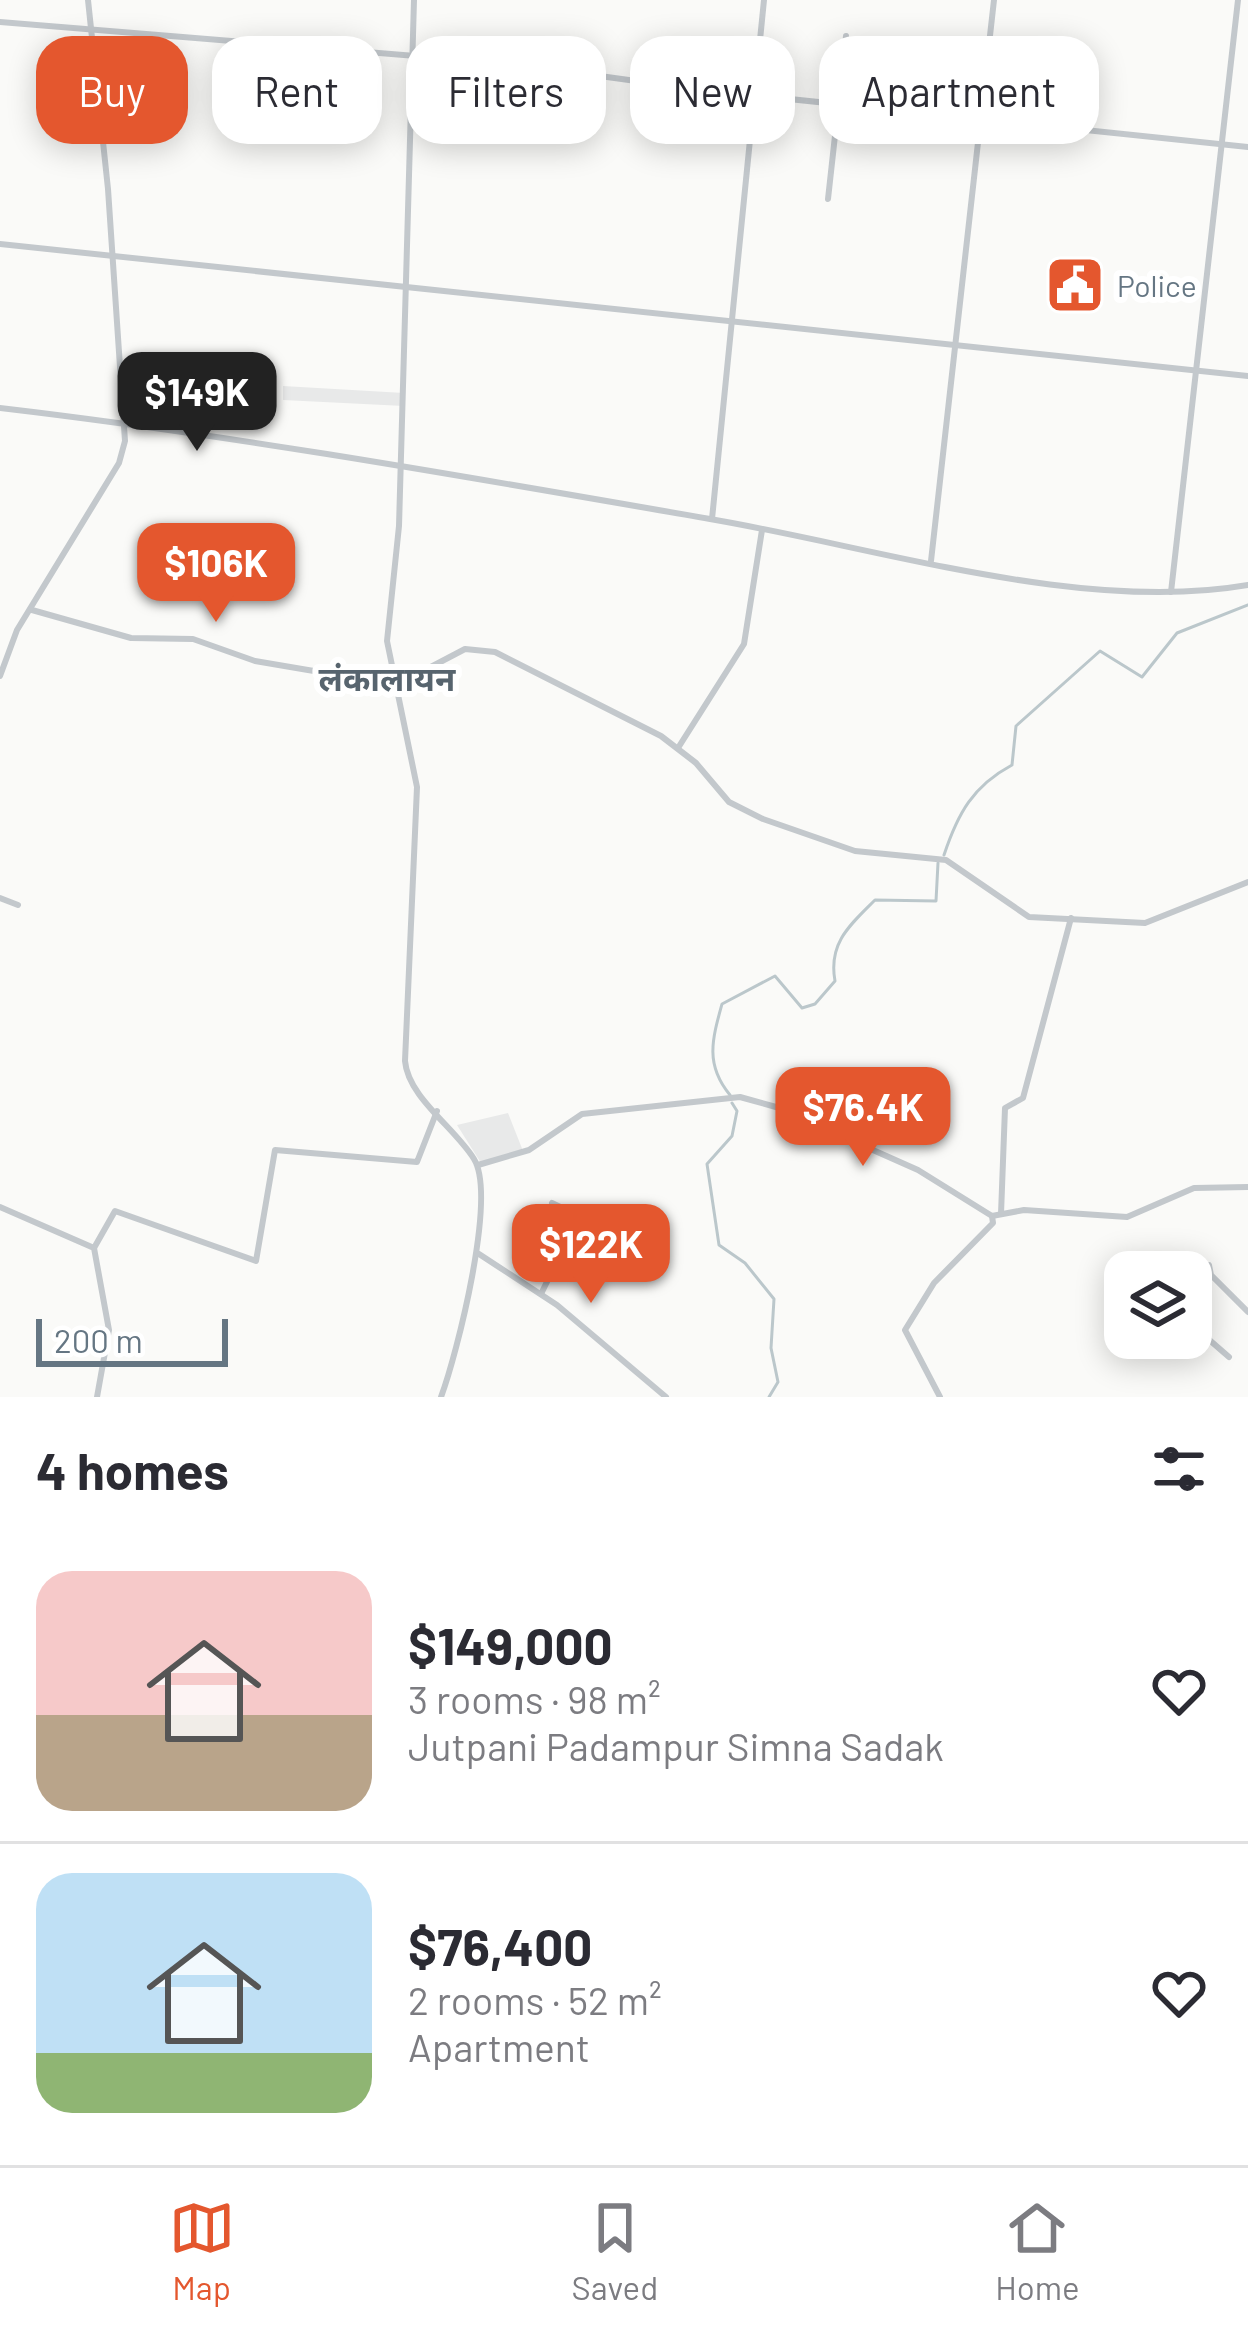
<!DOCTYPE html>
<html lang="en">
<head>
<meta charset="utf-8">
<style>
	body { margin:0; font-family:Barlow,"Noto Sans Devanagari",sans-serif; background:#f2f2f3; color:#2b2b33; height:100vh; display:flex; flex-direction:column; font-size:45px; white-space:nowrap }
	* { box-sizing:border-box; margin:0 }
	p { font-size:39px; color:#7c7c81 }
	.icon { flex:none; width:66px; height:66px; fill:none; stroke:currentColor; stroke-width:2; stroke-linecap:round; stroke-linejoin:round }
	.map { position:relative; height:1397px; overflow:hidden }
	.side { display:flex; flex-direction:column; background:#fff; flex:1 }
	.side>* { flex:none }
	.guide { position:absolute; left:36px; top:36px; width:1176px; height:108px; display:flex; gap:24px }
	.controls { position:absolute; left:1104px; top:1251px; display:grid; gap:24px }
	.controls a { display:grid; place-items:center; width:108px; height:108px; border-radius:24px; background:#fff; box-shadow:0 6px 30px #0003; font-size:60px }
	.scale { position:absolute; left:36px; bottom:30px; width:192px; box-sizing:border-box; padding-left:12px; border:6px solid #657683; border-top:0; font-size:33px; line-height:42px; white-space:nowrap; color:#657683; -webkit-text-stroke:9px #fff; paint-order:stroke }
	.price { position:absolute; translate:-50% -102px; padding:0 27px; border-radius:24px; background:#e4572e; color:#fff; font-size:39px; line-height:78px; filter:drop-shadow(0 3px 6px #0008) }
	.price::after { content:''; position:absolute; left:50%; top:72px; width:36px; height:27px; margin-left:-18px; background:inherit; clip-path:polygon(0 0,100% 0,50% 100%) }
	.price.current { background:#222; color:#fff }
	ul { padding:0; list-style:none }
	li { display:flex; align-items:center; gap:36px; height:300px; padding:0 36px }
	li+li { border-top:3px solid #e1e1e2 }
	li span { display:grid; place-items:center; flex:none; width:336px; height:240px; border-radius:36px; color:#555 }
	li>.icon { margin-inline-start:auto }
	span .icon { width:144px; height:144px; fill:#fffc; stroke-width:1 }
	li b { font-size:51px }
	h2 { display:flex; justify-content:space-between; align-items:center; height:144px; padding:0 36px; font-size:51px }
	.pill { padding:0 42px; border-radius:36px; background:#fff; box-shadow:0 6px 30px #0003; font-size:42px; line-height:108px }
	.pill.current { background:#e4572e; color:#fff }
	.menu { display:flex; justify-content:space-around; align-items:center; height:168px; border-top:3px solid #e1e1e2; background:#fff; font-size:33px; color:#7c7c81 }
	.menu a { display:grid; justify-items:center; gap:6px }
	.menu .current { color:#e4572e }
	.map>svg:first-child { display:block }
	.built { fill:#e8e9e9 }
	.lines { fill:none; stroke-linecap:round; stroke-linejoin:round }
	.stream { stroke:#bbc7cb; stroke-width:3 }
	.minor { stroke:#c3c8cc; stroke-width:6 }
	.labels { text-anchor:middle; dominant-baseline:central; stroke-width:12; stroke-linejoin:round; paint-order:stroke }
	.poi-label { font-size:30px; fill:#657683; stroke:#fff; text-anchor:start }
	.neighbourhood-label { font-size:33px; font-weight:bold; fill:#57646e; stroke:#fff }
</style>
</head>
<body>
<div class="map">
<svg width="1248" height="1397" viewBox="0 0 1248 1397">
	<rect width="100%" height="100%" fill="#fafaf8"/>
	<g class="built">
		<polygon points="283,386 404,393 404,406 283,400"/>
		<polygon points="508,1113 523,1151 481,1163 457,1125"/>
	</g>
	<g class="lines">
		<g class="stream">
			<path d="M944 855C958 813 973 786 1012 765L1016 726 1100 651 1142 677 1177 633 1248 605"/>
			<path d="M730 1095C705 1065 712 1040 722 1004L775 976 802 1008 815 1004 835 981C828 943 850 925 875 900L936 901 938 863"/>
			<polyline points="732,1103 737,1111 732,1136 707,1164 719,1245 745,1263 774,1299 771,1348 778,1382 769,1397"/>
		</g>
		<g class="minor">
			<path d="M414 0 399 526 387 641 417 787 405 1061C408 1097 455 1128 474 1159 497 1197 457 1354 441 1397"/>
			<polyline points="0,22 513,64 694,89 1248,147"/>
			<polyline points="828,199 846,36"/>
			<polyline points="0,244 1248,376"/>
			<path d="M0 408C238 436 473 478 710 519 875 547 1082 614 1248 585"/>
			<polyline points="712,519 764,0"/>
			<polyline points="931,561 994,0"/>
			<polyline points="1171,592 1238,0"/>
			<polyline points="32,610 131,638 193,639 255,661 361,679 425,670 465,649 495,652 661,736 696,763 729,802 763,819 855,851 946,860 1029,917 1145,923 1248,882"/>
			<polyline points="0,676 17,630 119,463 125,441 108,189 88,0"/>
			<polyline points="678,748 744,644 762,530"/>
			<polyline points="0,898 18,905"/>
			<polyline points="478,1165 529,1150 582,1114 740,1097 776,1107 918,1170 992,1216 1024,1210 1127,1217 1194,1188 1248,1187"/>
			<polyline points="0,1207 94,1248 109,1330 97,1397"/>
			<polyline points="1001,1214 1005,1108 1023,1098 1071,918"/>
			<polyline points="94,1248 115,1211 256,1261 275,1150 417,1162 437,1111"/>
			<polyline points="479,1254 557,1305 666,1397"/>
			<polyline points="1190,1272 1209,1265 1211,1275 1248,1312"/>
			<polyline points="541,1294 579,1216 552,1203"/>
			<polyline points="1191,1324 1229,1357"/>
			<polyline points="940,1397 905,1330 934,1283 993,1223 992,1216"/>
		</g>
	</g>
	<defs>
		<g id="civic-square" transform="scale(3)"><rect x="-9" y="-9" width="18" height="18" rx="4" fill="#e4572e" stroke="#fff"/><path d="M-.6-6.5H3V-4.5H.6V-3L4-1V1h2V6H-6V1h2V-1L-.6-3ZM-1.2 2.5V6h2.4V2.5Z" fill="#fff"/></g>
	</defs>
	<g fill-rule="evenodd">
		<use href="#civic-square" x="1075" y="285"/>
	</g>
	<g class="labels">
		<g class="poi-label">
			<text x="1117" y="285">Police</text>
		</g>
		<g class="neighbourhood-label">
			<text x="387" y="678">लंकालायन</text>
		</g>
	</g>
</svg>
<div class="controls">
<a><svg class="icon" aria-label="layers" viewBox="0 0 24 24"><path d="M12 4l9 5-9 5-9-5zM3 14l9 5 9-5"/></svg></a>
</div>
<div class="scale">200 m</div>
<b class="price current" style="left:197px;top:454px">$149K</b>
<b class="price" style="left:216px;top:625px">$106K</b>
<b class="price" style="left:863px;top:1169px">$76.4K</b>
<b class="price" style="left:591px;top:1306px">$122K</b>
<div class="guide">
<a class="pill current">Buy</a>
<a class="pill">Rent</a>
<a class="pill">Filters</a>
<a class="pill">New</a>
<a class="pill">Apartment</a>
</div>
</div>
<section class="side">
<h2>4 homes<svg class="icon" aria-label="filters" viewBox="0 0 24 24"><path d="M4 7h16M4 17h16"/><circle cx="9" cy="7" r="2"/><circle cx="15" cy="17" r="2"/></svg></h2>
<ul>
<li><span style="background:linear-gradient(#f6c9c9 60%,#b9a48a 0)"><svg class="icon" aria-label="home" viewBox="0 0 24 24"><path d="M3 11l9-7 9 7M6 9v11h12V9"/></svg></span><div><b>$149,000</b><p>3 rooms · 98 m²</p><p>Jutpani Padampur Simna Sadak</p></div><svg class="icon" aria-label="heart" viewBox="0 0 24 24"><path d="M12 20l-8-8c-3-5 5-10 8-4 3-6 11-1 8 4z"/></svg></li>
<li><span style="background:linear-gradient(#bfe0f5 75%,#8fb573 0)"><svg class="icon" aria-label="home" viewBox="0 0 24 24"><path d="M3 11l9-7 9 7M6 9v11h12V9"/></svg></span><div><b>$76,400</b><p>2 rooms · 52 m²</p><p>Apartment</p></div><svg class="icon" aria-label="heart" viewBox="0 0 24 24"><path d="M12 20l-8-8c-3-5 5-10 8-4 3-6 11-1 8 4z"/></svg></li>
</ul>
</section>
<nav class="menu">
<a class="current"><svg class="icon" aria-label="map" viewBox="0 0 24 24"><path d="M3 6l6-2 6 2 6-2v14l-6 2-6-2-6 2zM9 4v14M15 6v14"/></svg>Map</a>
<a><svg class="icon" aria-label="saved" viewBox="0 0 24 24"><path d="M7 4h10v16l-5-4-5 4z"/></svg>Saved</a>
<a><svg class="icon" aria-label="home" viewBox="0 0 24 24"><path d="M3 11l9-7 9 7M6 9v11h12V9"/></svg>Home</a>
</nav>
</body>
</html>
